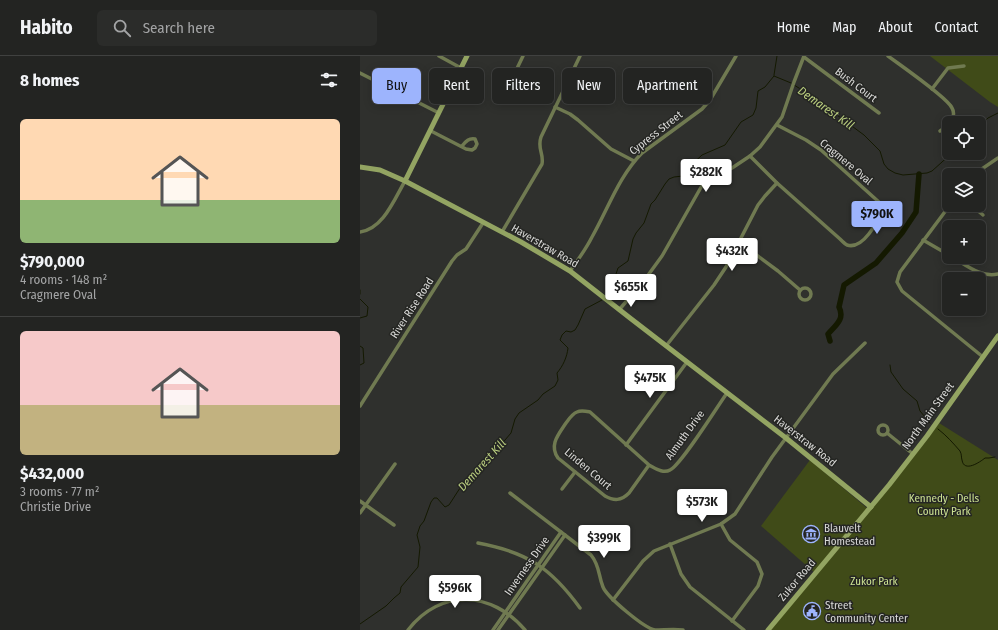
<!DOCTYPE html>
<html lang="en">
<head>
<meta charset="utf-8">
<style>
	body { margin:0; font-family:"Fira Sans Condensed",sans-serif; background:#2b2c2a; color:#f1f3f6; height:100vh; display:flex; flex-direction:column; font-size:15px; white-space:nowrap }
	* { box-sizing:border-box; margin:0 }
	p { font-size:13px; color:#a3a4a5 }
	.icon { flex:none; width:22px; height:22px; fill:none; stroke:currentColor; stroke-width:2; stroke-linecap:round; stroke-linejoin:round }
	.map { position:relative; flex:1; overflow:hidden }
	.drawer { display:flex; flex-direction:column; background:#232422; width:360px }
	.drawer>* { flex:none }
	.hud { position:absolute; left:12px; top:12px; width:380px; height:36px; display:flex; gap:8px }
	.controls { position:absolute; left:582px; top:60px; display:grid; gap:8px }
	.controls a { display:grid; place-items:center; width:44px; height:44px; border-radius:6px; background:#232422; box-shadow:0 2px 10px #0003,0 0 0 1px #404140; font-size:20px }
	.price { position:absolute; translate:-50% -34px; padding:0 9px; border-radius:4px; background:#fff; color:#222; font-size:13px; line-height:26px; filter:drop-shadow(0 1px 2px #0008) }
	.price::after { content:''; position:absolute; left:50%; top:24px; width:12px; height:9px; margin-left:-6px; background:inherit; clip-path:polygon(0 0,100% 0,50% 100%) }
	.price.selected { background:#9db4fd; color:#111 }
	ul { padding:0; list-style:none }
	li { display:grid; align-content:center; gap:8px; height:212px; padding:0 20px }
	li+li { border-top:1px solid #404140 }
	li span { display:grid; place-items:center; height:124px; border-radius:6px; color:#555 }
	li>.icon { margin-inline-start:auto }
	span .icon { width:72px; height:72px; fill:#fffc; stroke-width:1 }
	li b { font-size:17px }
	h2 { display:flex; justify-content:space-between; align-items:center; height:48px; padding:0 20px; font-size:17px }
	.tag { padding:0 14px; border-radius:6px; background:#232422; box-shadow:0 2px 10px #0003,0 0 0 1px #404140; font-size:14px; line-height:36px }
	.tag.selected { background:#9db4fd; color:#111 }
	header { display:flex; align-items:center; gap:24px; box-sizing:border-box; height:56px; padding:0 20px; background:#232422; border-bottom:1px solid #404140 }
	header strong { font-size:19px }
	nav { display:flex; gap:22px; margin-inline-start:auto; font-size:14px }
	.search { width:280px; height:36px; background:#2b2c2a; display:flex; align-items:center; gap:10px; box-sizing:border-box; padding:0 14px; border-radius:6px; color:#a3a4a5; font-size:15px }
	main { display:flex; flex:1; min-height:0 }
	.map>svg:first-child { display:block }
	.green { fill:#404b18 }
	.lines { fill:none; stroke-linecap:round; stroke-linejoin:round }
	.stream { stroke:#141901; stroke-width:1 }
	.river { stroke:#141901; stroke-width:5.5 }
	.street { stroke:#707a51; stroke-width:3.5 }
	.secondary { stroke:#93a462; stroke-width:5 }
	.labels { text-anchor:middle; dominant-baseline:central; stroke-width:3; stroke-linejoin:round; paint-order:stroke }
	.street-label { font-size:11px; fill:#d9d9d7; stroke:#252623 }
	.park-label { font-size:11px; fill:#cce191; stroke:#252623 }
	.poi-label { font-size:11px; fill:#d9d9d7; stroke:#252623; text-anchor:start }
	.water-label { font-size:12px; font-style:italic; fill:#bace7f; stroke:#252623 }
</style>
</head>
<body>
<header>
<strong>Habito</strong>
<div class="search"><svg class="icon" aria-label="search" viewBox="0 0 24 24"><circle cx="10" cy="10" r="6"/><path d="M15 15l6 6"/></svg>Search here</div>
<nav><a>Home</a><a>Map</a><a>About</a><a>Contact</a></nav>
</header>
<main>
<section class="drawer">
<h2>8 homes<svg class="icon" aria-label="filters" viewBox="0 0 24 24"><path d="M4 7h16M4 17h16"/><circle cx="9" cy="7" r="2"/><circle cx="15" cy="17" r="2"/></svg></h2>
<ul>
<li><span style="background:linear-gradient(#ffd9b3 65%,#8fb573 0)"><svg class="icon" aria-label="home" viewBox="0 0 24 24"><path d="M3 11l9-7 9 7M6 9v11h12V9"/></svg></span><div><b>$790,000</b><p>4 rooms · 148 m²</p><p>Cragmere Oval</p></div></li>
<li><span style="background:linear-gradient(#f6c9c9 60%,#c2b280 0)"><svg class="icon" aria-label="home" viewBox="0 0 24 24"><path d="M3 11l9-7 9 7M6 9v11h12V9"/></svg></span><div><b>$432,000</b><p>3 rooms · 77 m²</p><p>Christie Drive</p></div></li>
</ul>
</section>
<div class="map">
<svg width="638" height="574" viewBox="0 0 638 574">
	<rect width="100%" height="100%" fill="#2f302d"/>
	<g class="green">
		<polygon points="570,0 638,0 638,51 630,46"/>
		<polygon points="579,367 638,404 638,574 410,574"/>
		<polygon points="450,404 508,453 455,517 401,470"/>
	</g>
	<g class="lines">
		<g class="stream">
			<polyline points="414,19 417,0"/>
			<polyline points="414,20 431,27"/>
			<polyline points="434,29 447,37 504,79 520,95 524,108 528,113 535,117 543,119 567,117 572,115 592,97"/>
			<polyline points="619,71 628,62 638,57"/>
			<polyline points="0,234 0,238"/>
			<polyline points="247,240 253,227 258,212 268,205 273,183 276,177 284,167 291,148 295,144 305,128 309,123 314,121 323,120 327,113 342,99 365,89 381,66 393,59 396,52 398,35 405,31 414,20"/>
			<polyline points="0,243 8,251 7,260 0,262"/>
			<polyline points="0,290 3,292 4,307 0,309"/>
			<polyline points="530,309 531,316 543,333 557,345 560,355 570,367"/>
			<path d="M578 373C587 380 593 387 600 395 602 399 601 401 602 404 604 417 620 406 625 402H629L635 401"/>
			<path d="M0 568 26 550 34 542 40 537 41 531 58 511 60 491 57 479 60 470 64 465 71 446 74 442H77L85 451 89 449 100 432 116 416 129 400 139 391 151 377 155 363 159 357 178 344 183 338 195 330 198 324 197 317C203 310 207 301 208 292L200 284 202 279 206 275 211 276 215 274 218 269 225 253 242 244"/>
		</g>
		<path class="river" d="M470 285 468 278C476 269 485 263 479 251L484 229 516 207 542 177 556 156 559 118"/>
		<g class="street">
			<polyline points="79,0 101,12"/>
			<path d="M528 0C540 9 588 42 592 52 595 57 593 62 591 67"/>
			<polyline points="444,1 519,57"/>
			<polyline points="0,17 79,57"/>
			<polygon points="151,25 154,31 151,35 148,36 143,32 144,27"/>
			<polyline points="151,25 163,0"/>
			<polyline points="572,33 588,12 604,10"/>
			<polyline points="195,51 210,58 218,64 251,93 274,105"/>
			<path d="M71 75 106 93 112 94 115 92 117 88 115 83C109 82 106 85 102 90"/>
			<polyline points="580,75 589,69"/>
			<path d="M390 100 417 127 480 183C482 185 485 188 487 189 503 194 518 166 522 153L520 147 461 94 446 84 417 69"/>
			<polyline points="613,119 638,102"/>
			<polyline points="590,149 540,216 537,226 542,235 623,301"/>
			<polyline points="611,149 623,159"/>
			<path d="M0 176C23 173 34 144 45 125"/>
			<path d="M142 176 182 108C184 97 177 93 181 81L220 0"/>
			<polyline points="563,184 589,199"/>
			<polyline points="379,186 418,215 440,234"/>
			<path d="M592 201C606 209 621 222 638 218"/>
			<path d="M210 215C218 204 226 193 232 181 248 153 259 120 282 97L342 53 350 44 376 0"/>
			<circle cx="445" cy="238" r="6"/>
			<polyline points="259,254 286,222 302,200 344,126 353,118 372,112 390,100 400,91 422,61 434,26 444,0"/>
			<polyline points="306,290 354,229 366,211 398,149 405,140 417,127"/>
			<polyline points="0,350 92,205 97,199 106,193 123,167"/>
			<circle cx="523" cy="374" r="5"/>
			<polyline points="527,377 553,398"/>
			<polyline points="266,389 327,306"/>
			<path d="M289 409 269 437C261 445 254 445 245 440L198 402C189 389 198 379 206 367 209 363 212 358 217 356 221 354 225 355 230 356L289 409C295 412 303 418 310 414 321 409 357 351 367 337"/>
			<polyline points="202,433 215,416"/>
			<path d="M150 437 231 499C240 510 238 519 243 531 247 541 284 572 295 574 304 574 314 573 323 574"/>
			<polyline points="0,445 34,469"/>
			<polyline points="0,457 35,408"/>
			<polyline points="361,468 370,484 397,506 402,518 398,530 372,565"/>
			<path d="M118 487C167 496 191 512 220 552"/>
			<polyline points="310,488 321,518 330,531 384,574"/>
			<polyline points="253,544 283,505 294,495 361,468 375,458 412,401 473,318 505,287"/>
			<path d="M48 574C81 532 132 535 165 574"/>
			<polyline points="133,574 201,476"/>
			<polyline points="138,574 205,479"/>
		</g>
		<g class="secondary">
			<polyline points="0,111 20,114 45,125 161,186 210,215 270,262 426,382 511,451"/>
			<polyline points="45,125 107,0"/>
			<polyline points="408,574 529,429 567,380 638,280"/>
		</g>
	</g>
	<defs>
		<g id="museum-ring" transform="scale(0.9)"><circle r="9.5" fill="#252623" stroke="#9db4fd" stroke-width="1.5"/><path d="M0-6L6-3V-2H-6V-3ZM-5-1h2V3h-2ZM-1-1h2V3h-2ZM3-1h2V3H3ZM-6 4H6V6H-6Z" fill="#9db4fd"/></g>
		<g id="civic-ring" transform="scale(0.9)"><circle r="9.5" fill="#252623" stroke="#9db4fd" stroke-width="1.5"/><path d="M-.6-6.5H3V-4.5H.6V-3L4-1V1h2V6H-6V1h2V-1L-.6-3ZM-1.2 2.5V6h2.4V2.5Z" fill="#9db4fd"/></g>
	</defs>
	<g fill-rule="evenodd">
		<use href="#museum-ring" x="451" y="478"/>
		<use href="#civic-ring" x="452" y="555"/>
	</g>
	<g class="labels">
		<g class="street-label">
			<text transform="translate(496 29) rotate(37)">Bush Court</text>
			<text transform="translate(296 77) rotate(-38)">Cypress Street</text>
			<text transform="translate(486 106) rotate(40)">Cragmere Oval</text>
			<text transform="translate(185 190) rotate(30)">Haverstraw Road</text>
			<text transform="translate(52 252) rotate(-57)">River Rise Road</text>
			<text transform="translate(568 360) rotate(-54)">North Main Street</text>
			<text transform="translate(325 379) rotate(-54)">Almuth Drive</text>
			<text transform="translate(445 385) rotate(38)">Haverstraw Road</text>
			<text transform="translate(228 413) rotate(40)">Linden Court</text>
			<text transform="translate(167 510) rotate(-55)">Inverness Drive</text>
			<text transform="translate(437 524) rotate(-50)">Zukor Road</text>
		</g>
		<g class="park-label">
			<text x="584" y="442">Kennedy - Dells<tspan x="584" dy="13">County Park</tspan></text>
			<text x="514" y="525">Zukor Park</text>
		</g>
		<g class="poi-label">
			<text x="464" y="472">Blauvelt<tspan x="464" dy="13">Homestead</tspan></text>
			<text x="465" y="549">Street<tspan x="465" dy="13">Community Center</tspan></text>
		</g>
		<g class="water-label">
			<text transform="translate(466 52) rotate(35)">Demarest Kill</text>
			<text transform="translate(122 409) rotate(-48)">Demarest Kill</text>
		</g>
	</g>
</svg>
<div class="controls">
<a><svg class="icon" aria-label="locate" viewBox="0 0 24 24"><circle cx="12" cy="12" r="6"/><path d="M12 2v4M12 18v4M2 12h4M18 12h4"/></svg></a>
<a><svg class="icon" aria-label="layers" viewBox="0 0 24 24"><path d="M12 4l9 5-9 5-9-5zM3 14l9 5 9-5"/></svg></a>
<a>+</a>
<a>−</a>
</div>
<b class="price" style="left:346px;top:137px">$282K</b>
<b class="price selected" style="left:517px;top:179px">$790K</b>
<b class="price" style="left:372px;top:216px">$432K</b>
<b class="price" style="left:271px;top:252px">$655K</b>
<b class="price" style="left:290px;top:343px">$475K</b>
<b class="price" style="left:342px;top:467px">$573K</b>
<b class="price" style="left:244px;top:503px">$399K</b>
<b class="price" style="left:95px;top:553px">$596K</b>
<div class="hud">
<a class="tag selected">Buy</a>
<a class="tag">Rent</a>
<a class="tag">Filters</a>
<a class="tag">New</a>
<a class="tag">Apartment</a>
</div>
</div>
</main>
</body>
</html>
